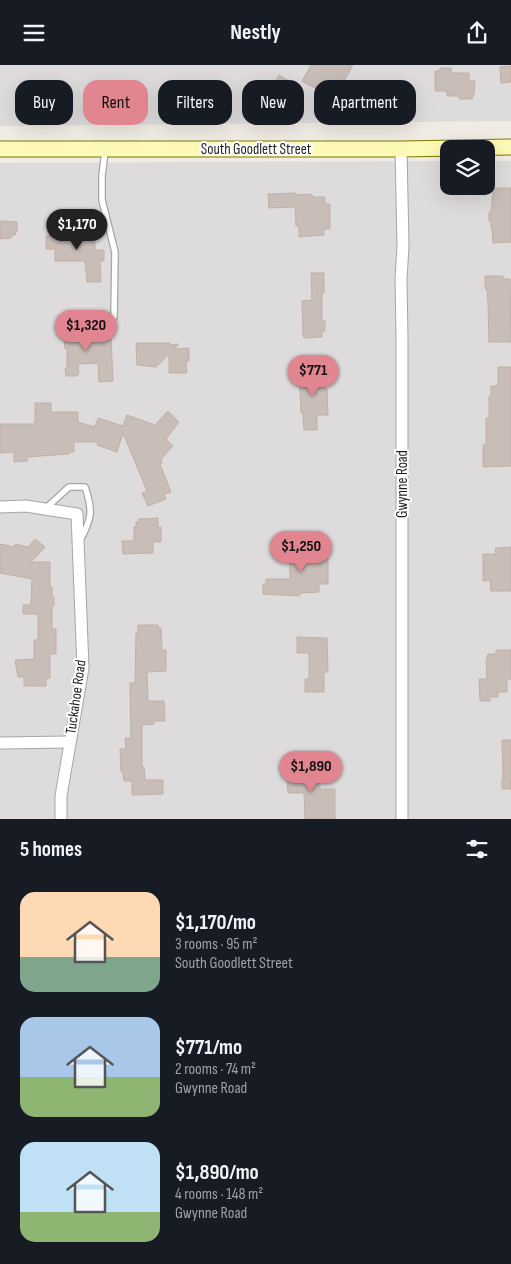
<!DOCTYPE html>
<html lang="en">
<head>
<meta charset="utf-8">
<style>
	body { margin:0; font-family:"Sofia Sans Condensed",sans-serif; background:#242831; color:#f1f3f6; height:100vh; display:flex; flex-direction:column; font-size:19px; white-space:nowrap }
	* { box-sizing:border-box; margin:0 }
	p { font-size:16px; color:#9ea1a6 }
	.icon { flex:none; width:28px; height:28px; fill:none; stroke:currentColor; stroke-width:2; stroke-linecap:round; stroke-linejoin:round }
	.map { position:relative; height:754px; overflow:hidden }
	.side { display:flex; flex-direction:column; background:#171b24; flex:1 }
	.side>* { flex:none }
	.hud { position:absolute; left:15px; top:15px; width:481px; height:45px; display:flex; gap:10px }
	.buttons { position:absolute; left:440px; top:75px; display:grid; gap:10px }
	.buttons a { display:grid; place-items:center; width:55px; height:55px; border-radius:10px; background:#171b24; box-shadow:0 5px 20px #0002; font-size:25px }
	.price { position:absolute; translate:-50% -42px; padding:0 11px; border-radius:18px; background:#e18690; color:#111; font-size:16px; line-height:32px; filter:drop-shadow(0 1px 2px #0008) }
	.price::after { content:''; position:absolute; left:50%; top:30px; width:15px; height:11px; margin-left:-8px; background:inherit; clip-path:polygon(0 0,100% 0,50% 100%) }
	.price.active { background:#222; color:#fff }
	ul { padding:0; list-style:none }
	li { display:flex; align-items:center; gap:15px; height:125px; padding:0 20px }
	li span { display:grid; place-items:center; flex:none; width:140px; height:100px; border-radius:15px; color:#555 }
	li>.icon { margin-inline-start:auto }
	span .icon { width:60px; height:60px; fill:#fffc; stroke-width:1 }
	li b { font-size:21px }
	h2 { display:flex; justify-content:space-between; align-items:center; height:60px; padding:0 20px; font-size:21px }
	.tag { padding:0 18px; border-radius:15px; background:#171b24; box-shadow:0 5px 20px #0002; font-size:18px; line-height:45px }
	.tag.active { background:#e18690; color:#111 }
	header { display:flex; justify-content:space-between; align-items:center; height:65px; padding:0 20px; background:#171b24; font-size:22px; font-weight:700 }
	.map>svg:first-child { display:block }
	.residential { fill:#dddbdc }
	.building { fill:#c8bdb7; stroke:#c3b0a5 }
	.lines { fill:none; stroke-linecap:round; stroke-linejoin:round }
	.lane-casing { stroke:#a6a6a6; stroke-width:8 }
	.street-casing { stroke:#a6a6a6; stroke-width:13 }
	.secondary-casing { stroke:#797b00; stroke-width:17 }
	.lane { stroke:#fff; stroke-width:5.5 }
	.street { stroke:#fff; stroke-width:11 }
	.secondary { stroke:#fdfab5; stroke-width:15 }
	.labels { text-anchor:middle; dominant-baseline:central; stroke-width:4; stroke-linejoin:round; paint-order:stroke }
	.street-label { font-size:15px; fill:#1f1f1f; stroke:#fff }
</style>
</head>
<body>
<header><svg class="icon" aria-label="menu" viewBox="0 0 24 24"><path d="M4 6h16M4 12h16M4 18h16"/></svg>Nestly<svg class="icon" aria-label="share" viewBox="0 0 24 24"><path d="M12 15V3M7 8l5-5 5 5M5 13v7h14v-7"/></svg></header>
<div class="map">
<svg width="511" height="754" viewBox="0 0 511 754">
	<rect width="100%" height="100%" fill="#f0ebe4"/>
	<g class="residential">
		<polygon points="0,0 511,0 511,56 0,61"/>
		<polygon points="449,96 449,121 486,121 486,96 511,96 511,754 0,754 0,98"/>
	</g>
	<g class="building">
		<polygon points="311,0 353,0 343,18 341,19 335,16 332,22 330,21 329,22 322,18 319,25 302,16"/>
		<polygon points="511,1 511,17 501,18 500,2"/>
		<polygon points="440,3 451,3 452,8 469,8 469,16 475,16 474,30 473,30 472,34 460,34 459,31 447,31 447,26 435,26 435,6 440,6"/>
		<polygon points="279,10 294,19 287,32 271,23"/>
		<polygon points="493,123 511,123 511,177 493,178 492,164 491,164 491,156 489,156 489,147 491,147"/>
		<polygon points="296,128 296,130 311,129 314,132 325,132 325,139 330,139 330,164 324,164 324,170 299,172 299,161 296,161 295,142 269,143 268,129"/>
		<polygon points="0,156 17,157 17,167 16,167 15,170 11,171 11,173 0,174"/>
		<polygon points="74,161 83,161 84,177 95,177 95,185 104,185 104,196 100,196 101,217 87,217 85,196 55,196 55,184 46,184 46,171 55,171 55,165 68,165 68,163 74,163"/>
		<polygon points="311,208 324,208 324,228 322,228 322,256 325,256 325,266 322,266 322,272 304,273 303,270 302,236 312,235"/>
		<polygon points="485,211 503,211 503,214 510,214 511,277 489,277 488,238 487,224 485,224"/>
		<polygon points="61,253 75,253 77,273 111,273 113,316 99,317 98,298 78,299 79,308 77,311 66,311 65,304 67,302 67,284 65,284 64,274 62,274"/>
		<polygon points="136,278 170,278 170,280 179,279 174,284 189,283 189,296 186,296 187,308 169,308 169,289 156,302 137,300"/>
		<polygon points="498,302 511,302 511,401 483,402 483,380 486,380 486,353 489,353 489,331 491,331 491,321 498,321"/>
		<polygon points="299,304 324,304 325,324 327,324 328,350 317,350 317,365 304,365 303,348 301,348"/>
		<polygon points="35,338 51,338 51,347 78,347 78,357 95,362 98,353 123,361 127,350 155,360 168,346 179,357 166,374 173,381 161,394 162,398 160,399 171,427 164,429 166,434 148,441 142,428 147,426 123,368 117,387 97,380 98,377 74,377 74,387 69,387 69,389 27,392 27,396 14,397 14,387 0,388 0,359 35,359"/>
		<polygon points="158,453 158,463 161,462 161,477 153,477 153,488 123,489 122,476 134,476 134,462 136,462 136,457 139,457 139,454"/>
		<polygon points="35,474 45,482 31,497 50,497 50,522 52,522 52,530 54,533 54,541 52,541 52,564 56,564 56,589 50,589 50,613 46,614 46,621 24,621 24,612 18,612 15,595 34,594 34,575 38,575 38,549 23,549 23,540 29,540 31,538 32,514 0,508 0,479 15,482 15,479 28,482"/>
		<polygon points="311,480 319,481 319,489 328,489 328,519 319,519 319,527 302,528 299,531 263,529 263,519 266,519 266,514 290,514 289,481"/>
		<polygon points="511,482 511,526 491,526 490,515 483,516 483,489 496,489 495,483"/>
		<polygon points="138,560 158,560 159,563 161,563 162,585 166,585 166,606 147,607 148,636 164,636 165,656 154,656 154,659 142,660 142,702 144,702 145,715 163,715 163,729 132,730 132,716 124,716 123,707 121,707 120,684 126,684 125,673 131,673 130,618 135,618 136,568 138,568"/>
		<polygon points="297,572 327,573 328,607 324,607 324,627 305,627 305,614 309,614 309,588 297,588"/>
		<polygon points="496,585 511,585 511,614 507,614 507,627 498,627 498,632 490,632 490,636 480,636 479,614 487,614 486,595 488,589 496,589"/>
		<polygon points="502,675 511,675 511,724 502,724 502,713 507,713 503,712"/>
		<polygon points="306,697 306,710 309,710 309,714 313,714 313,717 320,717 320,724 335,724 335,754 305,754 304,728 288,728 286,698"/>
	</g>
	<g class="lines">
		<g class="lane-casing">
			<g id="lane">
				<polyline points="93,258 109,256 114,252 115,187 102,135 102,111 105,86"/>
				<path d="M45 444 69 422H85C93 445 92 454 80 475"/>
			</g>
		</g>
		<g class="street-casing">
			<g id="street">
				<polyline points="401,84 403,181 401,214 402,273 402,754"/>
				<polyline points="0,442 26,441 77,449 83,603 61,731 61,754"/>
				<polyline points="0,678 70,677"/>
			</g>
		</g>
		<g class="secondary-casing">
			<polyline id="secondary" points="0,84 401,84 511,82"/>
		</g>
		<use href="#lane" class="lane"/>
		<use href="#street" class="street"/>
		<use href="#secondary" class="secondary"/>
	</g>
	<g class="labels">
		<g class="street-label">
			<text x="256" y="84">South Goodlett Street</text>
			<text transform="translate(402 419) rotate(-90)">Gwynne Road</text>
			<text transform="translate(76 632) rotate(-82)">Tuckahoe Road</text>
		</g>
	</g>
</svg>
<div class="buttons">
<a><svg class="icon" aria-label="layers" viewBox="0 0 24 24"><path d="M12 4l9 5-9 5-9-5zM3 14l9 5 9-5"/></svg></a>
</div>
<b class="price active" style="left:77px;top:186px">$1,170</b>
<b class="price" style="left:86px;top:287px">$1,320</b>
<b class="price" style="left:313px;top:332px">$771</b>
<b class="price" style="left:301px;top:508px">$1,250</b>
<b class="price" style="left:311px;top:728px">$1,890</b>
<div class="hud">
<a class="tag">Buy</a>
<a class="tag active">Rent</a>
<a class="tag">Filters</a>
<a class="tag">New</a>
<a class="tag">Apartment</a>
</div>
</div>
<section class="side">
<h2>5 homes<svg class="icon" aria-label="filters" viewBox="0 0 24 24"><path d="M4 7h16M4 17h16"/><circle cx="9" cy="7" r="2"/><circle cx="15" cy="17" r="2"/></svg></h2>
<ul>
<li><span style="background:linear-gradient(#ffd9b3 65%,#7fa58c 0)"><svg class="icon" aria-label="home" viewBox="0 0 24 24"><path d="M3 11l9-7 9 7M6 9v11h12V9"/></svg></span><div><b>$1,170/mo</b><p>3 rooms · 95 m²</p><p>South Goodlett Street</p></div></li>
<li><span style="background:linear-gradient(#a9c7e8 60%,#8fb573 0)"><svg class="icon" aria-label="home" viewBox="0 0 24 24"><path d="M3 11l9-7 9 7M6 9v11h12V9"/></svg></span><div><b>$771/mo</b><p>2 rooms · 74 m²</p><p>Gwynne Road</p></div></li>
<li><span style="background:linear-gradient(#bfe0f5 70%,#8fb573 0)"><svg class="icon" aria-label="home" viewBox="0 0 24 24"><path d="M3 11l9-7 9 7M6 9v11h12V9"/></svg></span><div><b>$1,890/mo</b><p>4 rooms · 148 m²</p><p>Gwynne Road</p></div></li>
</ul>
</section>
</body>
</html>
